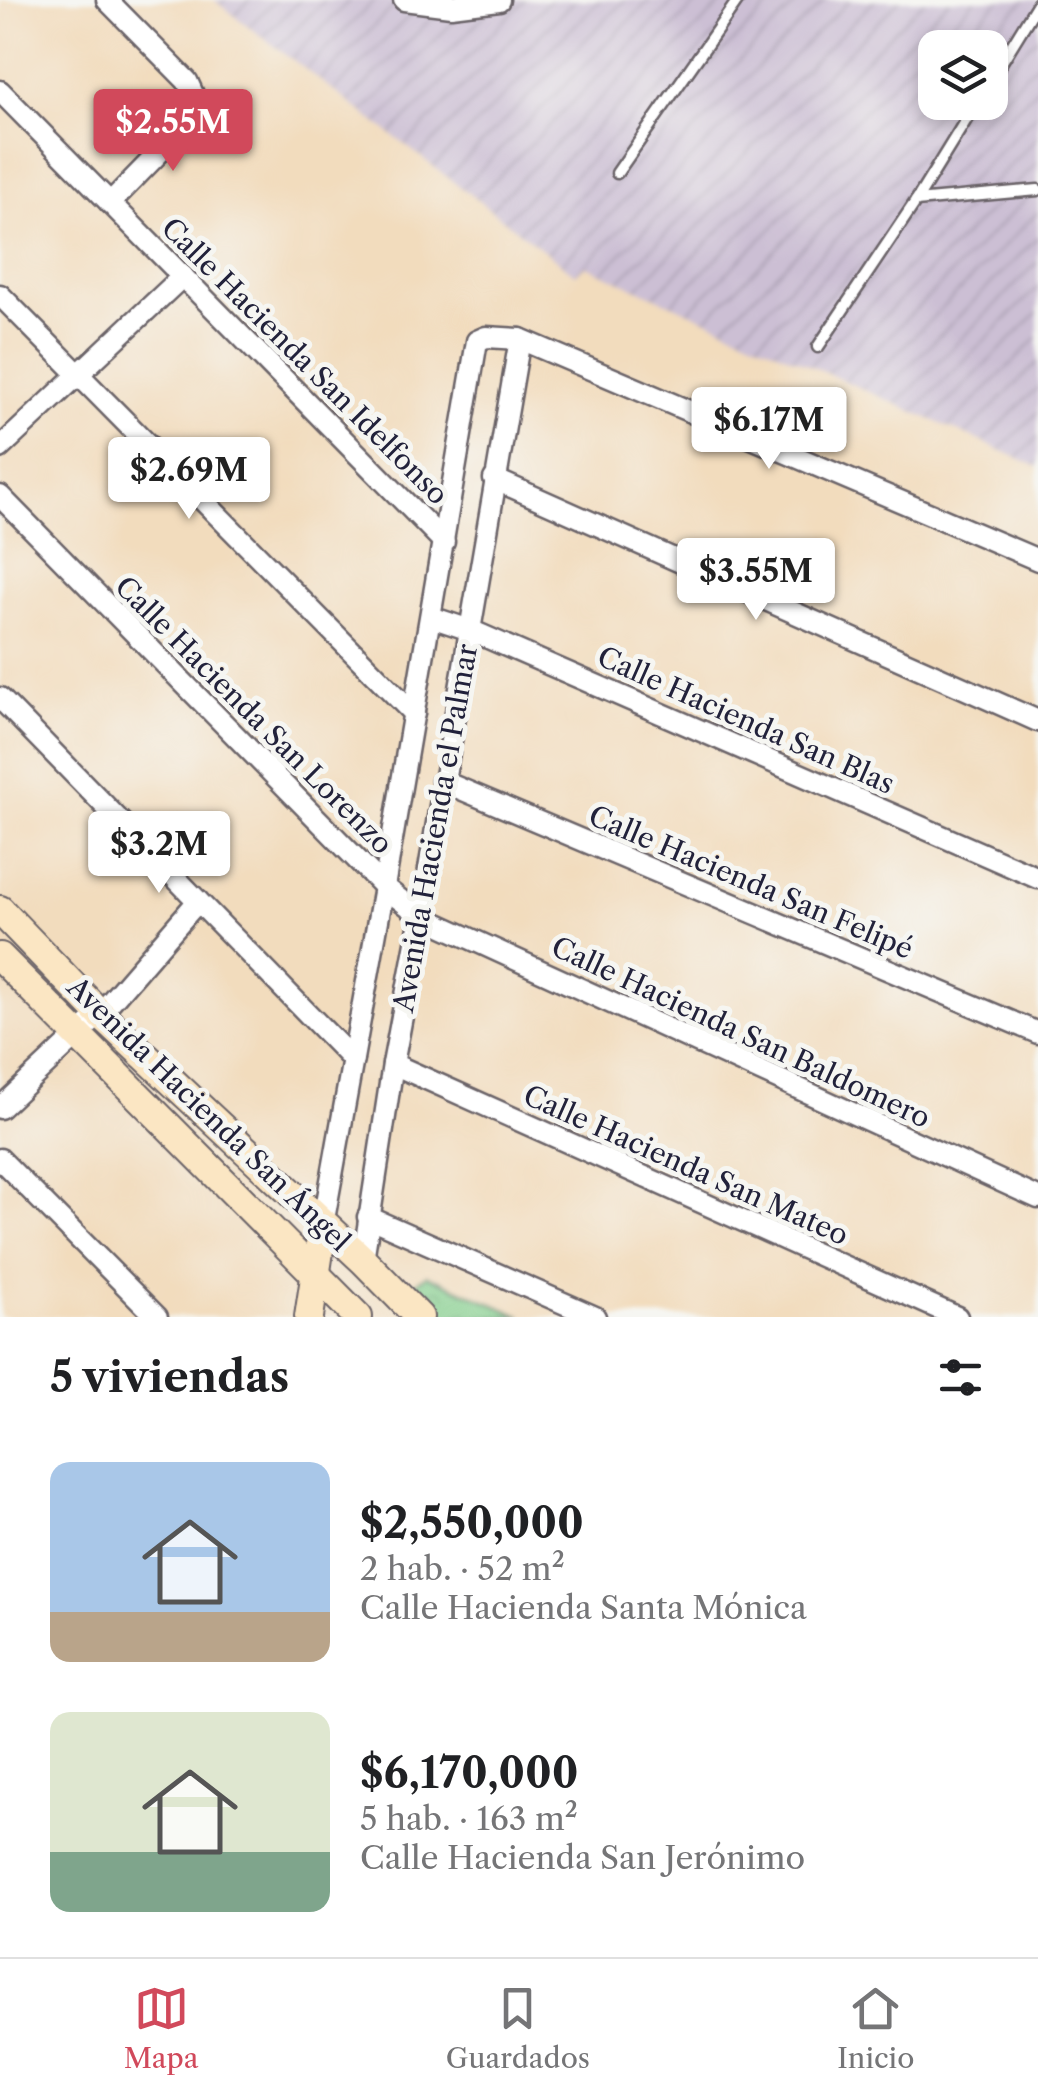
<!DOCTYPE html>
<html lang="es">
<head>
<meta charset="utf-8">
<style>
	body { margin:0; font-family:"Libre Caslon Text",serif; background:#f6f6f6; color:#202124; height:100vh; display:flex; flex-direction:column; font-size:38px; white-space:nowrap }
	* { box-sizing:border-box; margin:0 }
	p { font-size:32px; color:#757577 }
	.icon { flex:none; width:55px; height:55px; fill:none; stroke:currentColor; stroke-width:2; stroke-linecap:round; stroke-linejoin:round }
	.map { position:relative; height:1317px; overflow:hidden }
	.side { display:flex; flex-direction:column; background:#fff; flex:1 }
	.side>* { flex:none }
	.fabs { position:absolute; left:918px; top:30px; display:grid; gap:20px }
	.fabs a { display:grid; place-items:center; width:90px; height:90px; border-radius:20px; background:#fff; box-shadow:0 5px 15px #0003; font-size:50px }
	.price { position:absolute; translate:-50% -85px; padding:0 22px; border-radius:10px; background:#fff; color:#222; font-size:32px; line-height:65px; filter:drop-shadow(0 2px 5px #0008) }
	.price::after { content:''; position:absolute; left:50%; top:60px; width:30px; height:22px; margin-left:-15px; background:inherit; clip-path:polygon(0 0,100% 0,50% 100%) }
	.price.selected { background:#d1495b; color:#fff }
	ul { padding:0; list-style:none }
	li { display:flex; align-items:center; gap:30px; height:250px; padding:0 50px }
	li span { display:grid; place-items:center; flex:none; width:280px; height:200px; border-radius:20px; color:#555 }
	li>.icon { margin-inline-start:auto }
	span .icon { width:120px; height:120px; fill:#fffc; stroke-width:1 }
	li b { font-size:42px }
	h2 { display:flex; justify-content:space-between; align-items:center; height:120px; padding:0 50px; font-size:42px }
	.tabs { display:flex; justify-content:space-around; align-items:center; height:140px; border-top:2px solid #e0e0e0; background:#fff; font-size:28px; color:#757577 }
	.tabs a { display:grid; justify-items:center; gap:5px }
	.tabs .selected { color:#d1495b }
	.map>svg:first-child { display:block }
	.industrial { fill:url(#industrial-furrows); fill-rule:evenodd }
	.park { fill:url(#park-crowns); stroke:#527863; stroke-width:2.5 }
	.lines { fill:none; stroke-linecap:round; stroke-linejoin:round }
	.lane-casing { stroke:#6b6368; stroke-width:15 }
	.street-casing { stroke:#6b6368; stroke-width:25 }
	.secondary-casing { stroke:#6b6368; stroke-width:32 }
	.lane { stroke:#fff; stroke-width:10 }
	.street { stroke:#fff; stroke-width:20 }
	.secondary { stroke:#fbe6c3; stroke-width:28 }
	.labels { text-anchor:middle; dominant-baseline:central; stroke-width:10; stroke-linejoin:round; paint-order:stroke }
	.street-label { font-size:28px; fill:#22223b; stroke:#f6f6f2 }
</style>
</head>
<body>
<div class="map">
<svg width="1038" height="1317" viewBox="0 0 1038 1317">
	<defs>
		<pattern id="industrial-furrows" width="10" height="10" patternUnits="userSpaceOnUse" patternTransform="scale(2.5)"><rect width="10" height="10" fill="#ccbfd4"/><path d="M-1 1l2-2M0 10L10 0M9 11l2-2" fill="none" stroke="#afa4b7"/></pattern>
		<pattern id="park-crowns" width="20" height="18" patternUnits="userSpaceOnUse" patternTransform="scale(2.5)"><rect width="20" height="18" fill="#82cd8b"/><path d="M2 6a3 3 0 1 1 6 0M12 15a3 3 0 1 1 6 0" fill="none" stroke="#70b079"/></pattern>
	</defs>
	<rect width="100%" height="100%" fill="#f6f6f2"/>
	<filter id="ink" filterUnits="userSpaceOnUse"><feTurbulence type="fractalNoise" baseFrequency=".01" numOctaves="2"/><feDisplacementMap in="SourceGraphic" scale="20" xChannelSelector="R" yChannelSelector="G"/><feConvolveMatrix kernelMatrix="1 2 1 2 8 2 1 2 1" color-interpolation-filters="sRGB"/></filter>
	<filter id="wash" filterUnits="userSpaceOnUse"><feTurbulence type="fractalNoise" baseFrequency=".0048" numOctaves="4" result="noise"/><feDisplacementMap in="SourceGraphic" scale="40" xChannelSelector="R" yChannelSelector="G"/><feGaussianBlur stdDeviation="2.25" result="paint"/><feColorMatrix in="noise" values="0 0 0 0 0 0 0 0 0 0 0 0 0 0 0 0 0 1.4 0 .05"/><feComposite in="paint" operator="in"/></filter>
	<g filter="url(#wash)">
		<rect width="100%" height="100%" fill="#f2dcbd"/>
		<path class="industrial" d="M214 0H1038V467L586 266 575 274ZM935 48H990V102H935Z"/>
		<polygon class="park" points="427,1275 522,1317 433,1317 412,1295 412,1286"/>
	</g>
	<g filter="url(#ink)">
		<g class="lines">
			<g class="lane-casing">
				<g id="lane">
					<polyline points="990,81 1038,3"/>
					<polyline points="617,173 738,0"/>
					<polyline points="916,201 1038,190"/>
					<polyline points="818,347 916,201 977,102"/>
				</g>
			</g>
			<g class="street-casing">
				<g id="street">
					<polyline points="107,0 187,81 197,103 190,121 110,203"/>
					<polyline points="404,0 451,6 499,0"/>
					<polyline points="0,91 444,542"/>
					<polyline points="0,295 414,714"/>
					<polyline points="0,448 183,276"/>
					<polyline points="494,479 1038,721"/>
					<polyline points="0,496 384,887 421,916 1038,1198"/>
					<polyline points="431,617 470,630 1038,878"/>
					<polyline points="0,698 353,1060"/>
					<polyline points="442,781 1038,1033"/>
					<polyline points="393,1064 957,1317"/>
					<polyline points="0,1108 100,1014 198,901"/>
					<polyline points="0,1159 157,1317"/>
					<polyline points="368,1217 595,1317"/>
					<polyline points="323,1225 384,887 477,341 486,337 520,339 1038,560"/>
					<polyline points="363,1260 393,1064 421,916 520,339"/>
				</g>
			</g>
			<g class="secondary-casing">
				<g id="secondary">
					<polyline points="0,910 100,1014 363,1260 419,1317"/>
					<polyline points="0,957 358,1317"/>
					<polyline points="309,1317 323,1225"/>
				</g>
			</g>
			<use href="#lane" class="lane"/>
			<use href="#street" class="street"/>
			<use href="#secondary" class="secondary"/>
		</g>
	</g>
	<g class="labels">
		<g class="street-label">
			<text transform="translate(305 361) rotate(45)">Calle Hacienda San Idelfonso</text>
			<text transform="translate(254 715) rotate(45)">Calle Hacienda San Lorenzo</text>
			<text transform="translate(746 720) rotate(24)">Calle Hacienda San Blas</text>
			<text transform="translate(435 828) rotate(-80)">Avenida Hacienda el Palmar</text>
			<text transform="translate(751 882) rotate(23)">Calle Hacienda San Felipé</text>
			<text transform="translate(741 1032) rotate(25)">Calle Hacienda San Baldomero</text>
			<text transform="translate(209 1114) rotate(44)">Avenida Hacienda San Ángel</text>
			<text transform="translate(686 1165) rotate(24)">Calle Hacienda San Mateo</text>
		</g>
	</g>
</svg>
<div class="fabs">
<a><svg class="icon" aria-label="layers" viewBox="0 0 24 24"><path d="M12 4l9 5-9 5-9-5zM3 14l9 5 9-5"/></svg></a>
</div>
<b class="price selected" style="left:173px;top:174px">$2.55M</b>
<b class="price" style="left:769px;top:472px">$6.17M</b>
<b class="price" style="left:189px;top:522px">$2.69M</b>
<b class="price" style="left:756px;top:623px">$3.55M</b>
<b class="price" style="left:159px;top:896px">$3.2M</b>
</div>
<section class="side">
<h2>5 viviendas<svg class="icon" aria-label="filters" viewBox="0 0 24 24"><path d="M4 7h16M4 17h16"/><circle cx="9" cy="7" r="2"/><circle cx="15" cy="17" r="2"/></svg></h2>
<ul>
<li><span style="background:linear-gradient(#a9c7e8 75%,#b9a48a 0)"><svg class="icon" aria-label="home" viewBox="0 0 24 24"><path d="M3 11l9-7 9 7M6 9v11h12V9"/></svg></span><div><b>$2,550,000</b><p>2 hab. · 52 m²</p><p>Calle Hacienda Santa Mónica</p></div></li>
<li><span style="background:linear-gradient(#dfe7d0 70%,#7fa58c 0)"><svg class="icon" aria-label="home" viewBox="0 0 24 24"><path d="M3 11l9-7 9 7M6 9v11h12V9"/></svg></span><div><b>$6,170,000</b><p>5 hab. · 163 m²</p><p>Calle Hacienda San Jerónimo</p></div></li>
</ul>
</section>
<nav class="tabs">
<a class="selected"><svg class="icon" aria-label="map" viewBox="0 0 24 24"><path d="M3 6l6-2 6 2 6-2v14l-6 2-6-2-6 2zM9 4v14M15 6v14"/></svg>Mapa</a>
<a><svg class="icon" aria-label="saved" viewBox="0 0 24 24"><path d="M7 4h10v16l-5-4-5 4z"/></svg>Guardados</a>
<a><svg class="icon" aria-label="home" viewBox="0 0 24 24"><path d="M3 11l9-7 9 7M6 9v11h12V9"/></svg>Inicio</a>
</nav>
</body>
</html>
